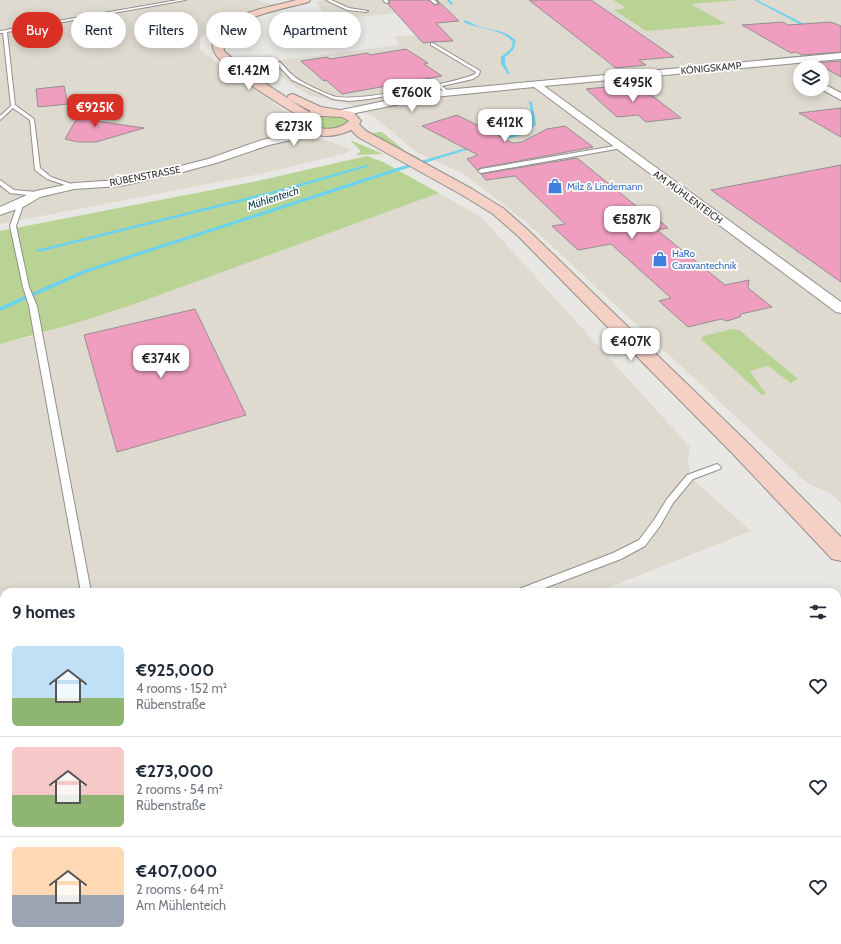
<!DOCTYPE html>
<html lang="en">
<head>
<meta charset="utf-8">
<style>
	body { margin:0; font-family:Cabin,sans-serif; background:#f2f2f3; color:#1f2937; height:100vh; display:flex; flex-direction:column; font-size:15px; white-space:nowrap }
	* { box-sizing:border-box; margin:0 }
	p { font-size:13px; color:#747a83 }
	.icon { flex:none; width:22px; height:22px; fill:none; stroke:currentColor; stroke-width:2; stroke-linecap:round; stroke-linejoin:round }
	.map { position:relative; flex:1; overflow:hidden }
	.sheet { position:absolute; left:0px; top:588px; width:841px; height:356px; display:flex; flex-direction:column; background:#fff; border-radius:12px 12px 0 0; box-shadow:0 2px 10px #0003 }
	.sheet>* { flex:none }
	.hud { position:absolute; left:12px; top:12px; width:400px; height:36px; display:flex; gap:8px }
	.controls { position:absolute; left:793px; top:60px; display:grid; gap:8px }
	.controls a { display:grid; place-items:center; width:36px; height:36px; border-radius:50%; background:#fff; box-shadow:0 2px 10px #0003; font-size:20px }
	.price { position:absolute; translate:-50% -34px; padding:0 9px; border-radius:8px; background:#fff; color:#222; font-size:13px; line-height:26px; filter:drop-shadow(0 1px 2px #0008) }
	.price::after { content:''; position:absolute; left:50%; top:24px; width:12px; height:9px; margin-left:-6px; background:inherit; clip-path:polygon(0 0,100% 0,50% 100%) }
	.price.on { background:#d93025; color:#fff }
	ul { padding:0; list-style:none }
	li { display:flex; align-items:center; gap:12px; height:100px; padding:0 12px }
	li+li { border-top:1px solid #e0e1e3 }
	li span { display:grid; place-items:center; flex:none; width:112px; height:80px; border-radius:6px; color:#555 }
	li>.icon { margin-inline-start:auto }
	span .icon { width:48px; height:48px; fill:#fffc; stroke-width:1 }
	li b { font-size:17px }
	h2 { display:flex; justify-content:space-between; align-items:center; height:48px; padding:0 12px; font-size:17px }
	.pill { padding:0 14px; border-radius:18px; background:#fff; box-shadow:0 2px 10px #0003; font-size:14px; line-height:36px }
	.pill.on { background:#d93025; color:#fff }
	.map>svg:first-child { display:block }
	.built { fill:#dedacf; fill-rule:evenodd }
	.green { fill:#b8d393 }
	.lines { fill:none; stroke-linecap:round; stroke-linejoin:round }
	.stream { fill:#6bd2ef; fill-rule:evenodd }
	.building { fill:#ef9ebf; stroke:#938f91 }
	.service-casing { stroke:#918f8c; stroke-width:2 }
	.minor-casing { stroke:#918f8c; stroke-width:2 }
	.secondary-casing { stroke:#918f8c; stroke-width:2 }
	.service { fill:#fff; fill-rule:evenodd }
	.minor { fill:#fff; fill-rule:evenodd }
	.secondary { fill:#f4d0c5; fill-rule:evenodd }
	.labels { text-anchor:middle; dominant-baseline:central; stroke-width:3.5; stroke-linejoin:round; paint-order:stroke }
	.far-street-label { font-size:10px; fill:#333231; stroke:#fff }
	.far-shop-label { font-size:10px; fill:#366cbe; stroke:#fff; text-anchor:start }
	.far-water-label { font-size:11px; font-style:italic; fill:#073945; stroke:#fff }
</style>
</head>
<body>
<div class="map">
<svg width="841" height="944" viewBox="0 0 841 944">
	<rect width="100%" height="100%" fill="#e8e7e3"/>
	<g class="built">
		<polygon points="0,0 256,0 274,5 235,17 216,27 200,38 200,50 294,118 301,130 352,150 343,154 265,173 0,224"/>
		<path d="M323 0H841V504L833 495 807 483 527 223 464 174 416 152 376 118 351 105 309 95 258 63 400 45 394 37 428 34 408 12 328 20 316 2ZM800 67H822V89H800Z"/>
		<polygon points="439,193 482,218 690,447 688,459 690,477 751,531 597,592 4,592 4,726 0,725 0,344 37,335 135,304"/>
	</g>
	<g class="green">
		<polygon points="613,0 740,0 691,4 726,24 646,31 614,10 626,8"/>
		<path d="M323 115H340L349 121V123C339 129 321 133 312 124V121Z"/>
		<polygon points="379,132 382,132 405,151 419,158 416,160 369,134"/>
		<polygon points="350,140 383,154 356,155 360,152 360,150"/>
		<polygon points="367,156 383,162 439,193 135,304 73,324 0,344 0,231 253,182"/>
		<polygon points="733,329 739,330 798,379 791,383 768,366 750,371 766,394 762,395 701,339 703,336"/>
		<polygon points="0,732 4,733 4,814 0,812"/>
		<polygon points="425,940 719,940 733,944 439,944"/>
	</g>
	<g class="lines">
		<g class="stream">
			<polygon points="447,0 450,0 453,4 451,5"/>
			<polygon points="754,0 757,0 812,28 809,29"/>
			<path d="M465 20C470 22 475 25 480 27 493 30 507 31 516 41L513 50 505 57V64L510 74H508L501 64V57L511 49 513 42C502 28 479 30 464 22Z"/>
			<polygon points="529,101 532,102 536,125 515,137 495,142 495,140 513,135 533,124"/>
			<polygon points="473,146 476,147 401,170 88,272 0,311 0,307 84,270 397,168"/>
			<polygon points="366,165 370,166 288,190 39,252 36,250 285,188"/>
			<polygon points="0,782 4,783 4,793 0,792"/>
			<polygon points="532,940 556,940 558,944 534,944"/>
		</g>
	</g>
	<g class="building">
		<polygon points="389,0 429,0 435,5 439,4 437,0 459,21 436,23 453,41 431,42 423,43 388,4 390,3"/>
		<polygon points="529,0 591,0 674,57 639,60 646,65 616,68"/>
		<polygon points="783,22 788,25 831,22 841,26 841,52 802,55 796,52 791,53 742,25"/>
		<polygon points="406,49 428,63 424,64 442,76 342,94 326,80 324,81 301,61 327,57 330,59 368,53 370,55"/>
		<polygon points="841,61 841,77 816,63"/>
		<polygon points="637,84 681,118 646,122 638,115 617,117 586,89"/>
		<polygon points="64,86 68,104 38,107 36,89"/>
		<polygon points="88,99 96,121 144,128 96,142 78,142 65,139"/>
		<polygon points="841,108 841,137 799,113"/>
		<polygon points="457,115 513,143 522,142 547,129 565,126 593,147 481,168 477,170 467,159 478,155 422,126"/>
		<polygon points="577,158 640,209 644,208 668,228 657,230 725,285 749,280 748,288 772,307 741,314 740,317 727,321 721,319 688,327 659,301 671,298 611,244 578,250 552,226 565,224 515,176 486,180 481,174"/>
		<polygon points="841,165 841,282 711,190"/>
		<polygon points="195,309 246,415 117,452 84,335"/>
	</g>
	<g class="lines">
		<g class="service-casing">
			<g id="service">
				<polygon points="178,0 186,0 7,32 15,105 34,119 40,168 51,177 77,186 74,188 47,179 35,170 30,120 13,108 0,120 0,116 11,106 3,33 0,33 0,31"/>
				<polygon points="326,0 331,0 349,8 368,11 366,12 347,10"/>
				<polygon points="383,0 387,0 389,2 386,3"/>
				<polygon points="430,0 434,0 438,3 435,4"/>
				<path d="M431 43H433L480 71 479 75 473 79 442 86 449 92 447 93 438 87 369 99 349 101 333 99 292 80 276 63 280 62C285 67 289 73 295 77 302 83 325 93 333 96 351 103 457 83 475 74L476 72 431 45Z"/>
				<polygon points="620,145 623,147 622,148 481,173 478,171 481,169"/>
				<polygon points="0,180 14,190 36,192 39,194 36,196 10,193 0,185"/>
				<polygon points="21,201 24,203 16,226 29,287 37,306 91,592 81,592 29,306 23,287 10,226 18,203"/>
				<polygon points="717,464 721,467 720,469 693,479 673,503 660,526 645,546 621,559 534,592 518,592 519,589 613,553 639,540 654,520 667,499 687,475"/>
			</g>
		</g>
		<g class="minor-casing">
			<g id="minor">
				<polygon points="841,53 841,59 544,86 841,302 841,313 836,312 534,87 434,97 341,116 336,113 341,110 434,91"/>
				<polygon points="822,83 841,93 841,100 821,89 822,89"/>
				<polygon points="319,128 323,129 324,131 323,133 269,145 216,163 175,174 120,186 74,189 40,197 25,206 0,215 0,207 36,191 74,183 120,180 173,168 208,159 262,140"/>
			</g>
		</g>
		<g class="secondary-casing">
			<path id="secondary" d="M296 0H310L309 2C288 8 231 17 223 39L224 51 248 72 289 99 287 97 289 95 293 94 321 107 353 112 361 121 359 124 366 131 472 189 503 208 528 230 749 444 841 537V561L832 559 733 454 518 236 493 214 462 195 358 137 351 130C335 138 309 140 298 123L301 118 299 116C280 104 222 70 214 51 210 43 215 33 222 27 242 10 272 7 296 0ZM290 100 311 111 309 112ZM321 116 342 117 349 121C340 130 319 132 310 123Z"/>
		</g>
		<use href="#service" class="service"/>
		<use href="#minor" class="minor"/>
		<use href="#secondary" class="secondary"/>
	</g>
	<defs>
		<g id="shop-bare" transform="scale(1.2)"><path d="M-5-2.5h2.3a2.7 3.5 0 0 1 5.4 0H5L5.5 6h-11ZM-1.5-2.5h3a1.5 2.3 0 0 0-3 0Z" fill="#3f7fe0" stroke="#fff" stroke-width="2.5" paint-order="stroke"/></g>
	</defs>
	<g fill-rule="evenodd">
		<use href="#shop-bare" x="555" y="186"/>
		<use href="#shop-bare" x="660" y="259"/>
	</g>
	<g class="labels">
		<g class="far-street-label">
			<text transform="translate(711 68) rotate(-5)">KÖNIGSKAMP</text>
			<text transform="translate(145 176) rotate(-11)">RÜBENSTRASSE</text>
			<text transform="translate(688 197) rotate(36)">AM MÜHLENTEICH</text>
		</g>
		<g class="far-shop-label">
			<text x="567" y="186">Milz &amp; Lindemann</text>
			<text x="672" y="253">HaRo<tspan x="672" dy="12">Caravantechnik</tspan></text>
		</g>
		<g class="far-water-label">
			<text transform="translate(273 198) rotate(-18)">Mühlenteich</text>
		</g>
	</g>
</svg>
<div class="controls">
<a><svg class="icon" aria-label="layers" viewBox="0 0 24 24"><path d="M12 4l9 5-9 5-9-5zM3 14l9 5 9-5"/></svg></a>
</div>
<b class="price" style="left:249px;top:91px">€1.42M</b>
<b class="price" style="left:633px;top:103px">€495K</b>
<b class="price" style="left:412px;top:113px">€760K</b>
<b class="price on" style="left:95px;top:128px">€925K</b>
<b class="price" style="left:505px;top:143px">€412K</b>
<b class="price" style="left:294px;top:147px">€273K</b>
<b class="price" style="left:632px;top:240px">€587K</b>
<b class="price" style="left:631px;top:362px">€407K</b>
<b class="price" style="left:161px;top:379px">€374K</b>
<div class="hud">
<a class="pill on">Buy</a>
<a class="pill">Rent</a>
<a class="pill">Filters</a>
<a class="pill">New</a>
<a class="pill">Apartment</a>
</div>
<section class="sheet">
<h2>9 homes<svg class="icon" aria-label="filters" viewBox="0 0 24 24"><path d="M4 7h16M4 17h16"/><circle cx="9" cy="7" r="2"/><circle cx="15" cy="17" r="2"/></svg></h2>
<ul>
<li><span style="background:linear-gradient(#bfe0f5 65%,#8fb573 0)"><svg class="icon" aria-label="home" viewBox="0 0 24 24"><path d="M3 11l9-7 9 7M6 9v11h12V9"/></svg></span><div><b>€925,000</b><p>4 rooms · 152 m²</p><p>Rübenstraße</p></div><svg class="icon" aria-label="heart" viewBox="0 0 24 24"><path d="M12 20l-8-8c-3-5 5-10 8-4 3-6 11-1 8 4z"/></svg></li>
<li><span style="background:linear-gradient(#f6c9c9 60%,#8fb573 0)"><svg class="icon" aria-label="home" viewBox="0 0 24 24"><path d="M3 11l9-7 9 7M6 9v11h12V9"/></svg></span><div><b>€273,000</b><p>2 rooms · 54 m²</p><p>Rübenstraße</p></div><svg class="icon" aria-label="heart" viewBox="0 0 24 24"><path d="M12 20l-8-8c-3-5 5-10 8-4 3-6 11-1 8 4z"/></svg></li>
<li><span style="background:linear-gradient(#ffd9b3 60%,#9aa5b1 0)"><svg class="icon" aria-label="home" viewBox="0 0 24 24"><path d="M3 11l9-7 9 7M6 9v11h12V9"/></svg></span><div><b>€407,000</b><p>2 rooms · 64 m²</p><p>Am Mühlenteich</p></div><svg class="icon" aria-label="heart" viewBox="0 0 24 24"><path d="M12 20l-8-8c-3-5 5-10 8-4 3-6 11-1 8 4z"/></svg></li>
</ul>
</section>
</div>
</body>
</html>
